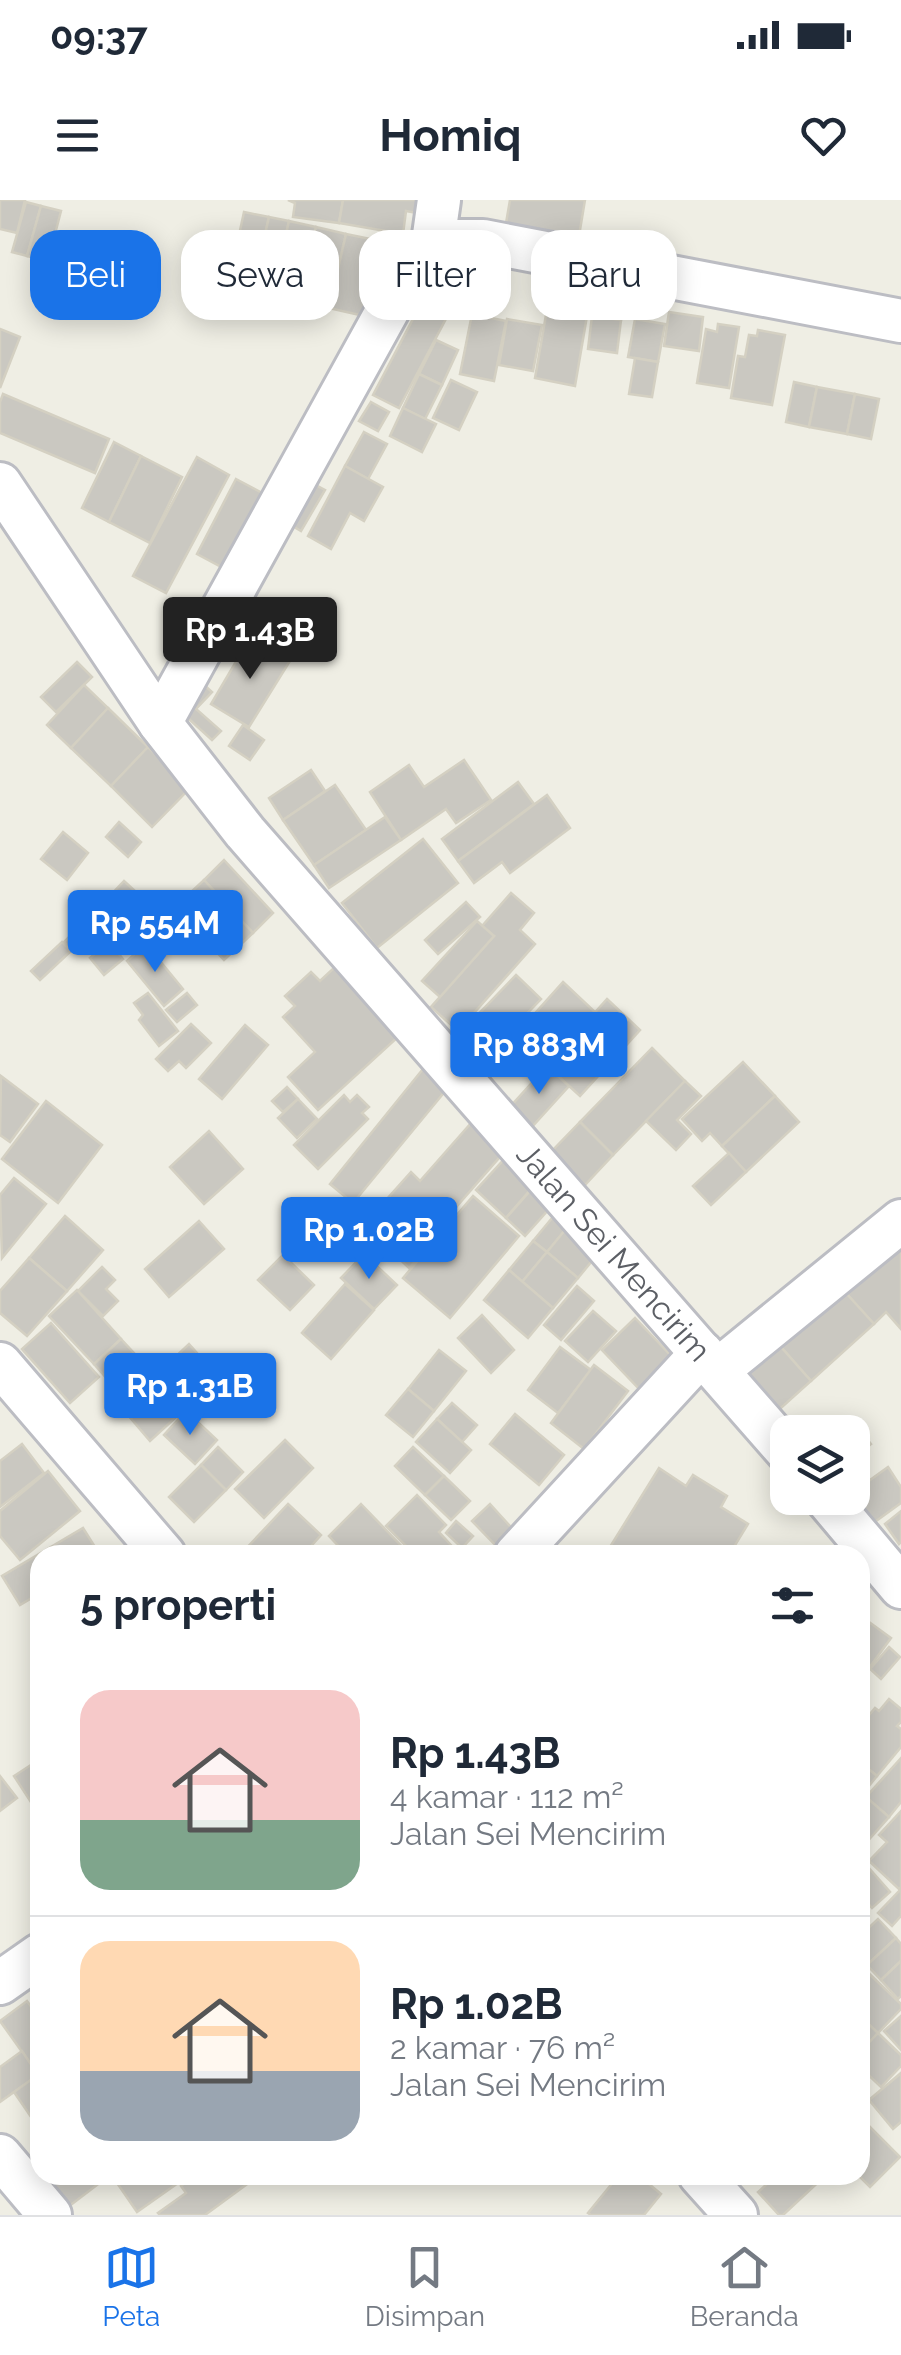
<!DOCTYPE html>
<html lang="id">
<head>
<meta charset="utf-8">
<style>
	body { margin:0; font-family:Raleway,sans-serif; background:#f6f6f7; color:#1f2937; height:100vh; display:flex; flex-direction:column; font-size:38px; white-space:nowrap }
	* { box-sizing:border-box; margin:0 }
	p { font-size:32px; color:#747a83 }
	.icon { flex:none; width:55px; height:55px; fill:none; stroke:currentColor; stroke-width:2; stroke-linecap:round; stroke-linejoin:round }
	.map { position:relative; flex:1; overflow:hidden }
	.sheet { position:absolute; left:30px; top:1345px; width:840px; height:640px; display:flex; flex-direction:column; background:#fff; border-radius:30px; box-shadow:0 5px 25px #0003 }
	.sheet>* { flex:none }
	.banner { position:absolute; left:30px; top:30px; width:842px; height:90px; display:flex; gap:20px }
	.fabs { position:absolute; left:770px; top:1215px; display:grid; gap:20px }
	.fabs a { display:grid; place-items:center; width:100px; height:100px; border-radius:20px; background:#fff; box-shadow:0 5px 25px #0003; font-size:50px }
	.price { position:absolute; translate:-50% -85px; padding:0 22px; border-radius:10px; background:#1a73e8; color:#fff; font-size:32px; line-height:65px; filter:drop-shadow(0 2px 5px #0008) }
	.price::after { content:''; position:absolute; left:50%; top:60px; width:30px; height:22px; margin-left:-15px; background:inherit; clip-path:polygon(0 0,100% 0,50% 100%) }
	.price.current { background:#222; color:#fff }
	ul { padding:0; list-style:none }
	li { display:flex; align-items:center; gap:30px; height:250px; padding:0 50px }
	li+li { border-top:2px solid #e0e1e3 }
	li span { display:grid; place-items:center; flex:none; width:280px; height:200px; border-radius:30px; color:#555 }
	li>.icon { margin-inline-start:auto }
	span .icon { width:120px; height:120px; fill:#fffc; stroke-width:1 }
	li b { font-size:42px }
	h2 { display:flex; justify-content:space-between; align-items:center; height:120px; padding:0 50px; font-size:42px }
	.tag { padding:0 35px; border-radius:30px; background:#fff; box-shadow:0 5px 25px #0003; font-size:35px; line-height:90px }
	.tag.current { background:#1a73e8; color:#fff }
	.status { display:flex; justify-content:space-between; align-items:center; height:70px; padding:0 50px; background:#fff; direction:ltr }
	.status svg { height:28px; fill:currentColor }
	header { display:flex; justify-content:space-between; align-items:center; height:130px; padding:0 50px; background:#fff; font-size:45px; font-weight:700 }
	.tabs { display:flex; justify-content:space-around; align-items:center; height:140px; border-top:2px solid #e0e1e3; background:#fff; font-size:28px; color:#747a83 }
	.tabs a { display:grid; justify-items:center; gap:5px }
	.tabs .current { color:#1a73e8 }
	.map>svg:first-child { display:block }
	.building { fill:#cac8c1; stroke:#d4d0c2; stroke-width:2.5 }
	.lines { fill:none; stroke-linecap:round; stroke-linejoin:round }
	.minor-casing { stroke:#bcbdc3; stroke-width:48 }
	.minor { stroke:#fff; stroke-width:42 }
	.labels { text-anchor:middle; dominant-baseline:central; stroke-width:10; stroke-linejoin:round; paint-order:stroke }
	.street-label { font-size:32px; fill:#5c5f65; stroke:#fff }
</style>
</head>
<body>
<div class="status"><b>09:37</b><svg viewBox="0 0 49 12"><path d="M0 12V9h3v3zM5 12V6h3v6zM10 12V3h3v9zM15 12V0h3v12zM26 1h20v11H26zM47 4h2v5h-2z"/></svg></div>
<header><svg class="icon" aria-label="menu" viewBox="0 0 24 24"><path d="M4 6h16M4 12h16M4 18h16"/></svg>Homiq<svg class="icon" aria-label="heart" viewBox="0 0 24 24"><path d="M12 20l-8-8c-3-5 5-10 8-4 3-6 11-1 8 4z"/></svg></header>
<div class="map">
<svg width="901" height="2015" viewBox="0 0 901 2015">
	<rect width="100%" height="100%" fill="#efeee4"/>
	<g class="building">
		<polygon points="0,0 25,0 17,33 0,29"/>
		<polygon points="288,0 343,0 339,23 293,17 295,3"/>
		<polygon points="343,0 419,0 417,13 406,11 403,34 339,23"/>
		<polygon points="510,0 585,0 578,42 505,29"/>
		<polygon points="26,2 41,6 27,56 12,52"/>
		<polygon points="41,6 61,11 48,61 27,56"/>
		<polygon points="244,12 269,17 254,83 230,77"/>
		<polygon points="269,17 289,21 274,87 254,83"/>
		<polygon points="289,21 316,27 302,93 274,87"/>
		<polygon points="316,27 346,34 329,108 299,102"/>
		<polygon points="346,34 380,41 364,116 329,108"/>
		<polygon points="598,80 626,84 621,120 592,116"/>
		<polygon points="423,100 449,113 399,208 373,195"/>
		<polygon points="547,109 587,116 575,186 535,178"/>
		<polygon points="669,112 703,117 699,151 664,146"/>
		<polygon points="472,114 506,121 494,181 460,174"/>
		<polygon points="592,116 621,120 617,153 588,149"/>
		<polygon points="507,119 542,125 533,171 499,165"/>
		<polygon points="635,119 665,124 658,162 628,157"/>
		<polygon points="718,124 739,127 729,188 697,183 706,129 717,132"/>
		<polygon points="0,129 20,137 0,188"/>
		<polygon points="758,130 785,135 772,205 731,198 738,156 745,157 749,135 757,136"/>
		<polygon points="436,140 458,150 442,185 419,174"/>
		<polygon points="635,158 658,162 652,197 629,194"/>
		<polygon points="419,174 442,185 425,219 403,208"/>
		<polygon points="451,180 477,192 459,230 433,218"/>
		<polygon points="794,182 817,187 809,227 786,222"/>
		<polygon points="817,187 855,194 847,234 809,227"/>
		<polygon points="3,194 109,239 95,273 0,233 0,202"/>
		<polygon points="855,194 879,199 871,239 847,234"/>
		<polygon points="371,202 389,212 378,231 359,221"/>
		<polygon points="403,208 436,224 422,252 390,236"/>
		<polygon points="364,232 387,244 368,279 345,266"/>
		<polygon points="114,242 141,256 109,322 82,308"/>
		<polygon points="141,256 182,277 150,343 109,322"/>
		<polygon points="197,257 229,275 166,393 133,376"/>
		<polygon points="345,266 383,287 364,321 350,313 331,349 308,336"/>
		<polygon points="236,279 266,295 227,370 197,354"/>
		<polygon points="310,282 325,290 301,331 286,322"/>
		<polygon points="251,436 290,461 249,527 211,504"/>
		<polygon points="77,462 92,477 56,512 41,497"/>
		<polygon points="203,484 212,492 196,509 221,531 212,540 179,510"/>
		<polygon points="84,485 108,508 71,548 47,525"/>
		<polygon points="108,508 148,547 111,586 71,548"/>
		<polygon points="243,525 264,540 250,560 229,546"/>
		<polygon points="148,547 190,588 152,627 111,586"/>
		<polygon points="464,560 491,600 456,623 446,609 401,640 370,592 409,565 424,587"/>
		<polygon points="311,570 325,591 283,620 269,598"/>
		<polygon points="518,582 534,604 458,661 442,639"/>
		<polygon points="335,585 366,630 314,665 283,620"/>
		<polygon points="547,595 570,628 510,673 502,662 474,683 458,661"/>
		<polygon points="385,617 401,640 329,688 314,665"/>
		<polygon points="119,622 141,642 128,657 106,637"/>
		<polygon points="63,632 88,653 67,680 41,659"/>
		<polygon points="423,639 458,683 377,748 342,703"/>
		<polygon points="224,660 273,713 253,733 204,680"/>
		<polygon points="204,680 253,733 224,760 175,707"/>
		<polygon points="124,681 135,691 117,709 107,699"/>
		<polygon points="511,693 534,713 520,730 535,744 458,831 431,807 494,736 482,726"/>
		<polygon points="466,702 480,717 438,754 425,740"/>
		<polygon points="94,711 104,721 89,737 79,727"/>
		<polygon points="124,721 143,742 130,753 112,732"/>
		<polygon points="477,721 494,736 440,797 422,781"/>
		<polygon points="79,727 89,737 74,752 64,742"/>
		<polygon points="62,742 71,751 40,780 31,771"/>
		<polygon points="109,742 123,759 104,775 90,758"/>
		<polygon points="146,744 183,789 164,806 127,761"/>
		<polygon points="335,767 398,837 318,910 288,877 315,852 283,817 295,806 285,796 311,772 320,781"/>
		<polygon points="516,775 541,799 511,830 505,824 484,847 465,828"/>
		<polygon points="563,782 595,812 535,879 503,849"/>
		<polygon points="148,793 178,831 159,846 139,820 143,815 134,803"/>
		<polygon points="187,793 197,805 177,822 166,810"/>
		<polygon points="607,799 640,830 580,896 547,866"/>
		<polygon points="191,824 211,843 186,868 179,861 168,871 156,859"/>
		<polygon points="245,825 268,845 222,899 199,879"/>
		<polygon points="652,848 685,881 613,955 580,922"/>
		<polygon points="743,862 775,896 722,946 710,933 702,941 682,919"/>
		<polygon points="547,866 569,886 531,928 509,908"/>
		<polygon points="423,869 447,889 353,1003 330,984"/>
		<polygon points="1,876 38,904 10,942 0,935"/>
		<polygon points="685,881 701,896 677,920 691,934 676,950 646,921"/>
		<polygon points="287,887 298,899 283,912 272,901"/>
		<polygon points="344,895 350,902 357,895 369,907 362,913 368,919 318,969 294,945"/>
		<polygon points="775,896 799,922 746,972 722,946"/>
		<polygon points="298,899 317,919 297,938 278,918"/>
		<polygon points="46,901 102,945 58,1003 2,959"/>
		<polygon points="472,922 505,951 430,1037 387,999 411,972 420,981"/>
		<polygon points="580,922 613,955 585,985 551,952"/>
		<polygon points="209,931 243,969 204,1004 170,967"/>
		<polygon points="729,953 746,972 711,1005 693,986"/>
		<polygon points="508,955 537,982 506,1018 476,990"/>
		<polygon points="14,978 46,1004 2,1058 0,995"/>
		<polygon points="530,991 549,1009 525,1036 506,1018"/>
		<polygon points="473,996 519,1036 450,1118 403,1078"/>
		<polygon points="390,1011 428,1047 409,1068 371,1032"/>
		<polygon points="557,1012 570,1024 547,1052 533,1041"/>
		<polygon points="65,1016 103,1050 67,1091 29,1058"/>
		<polygon points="199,1021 224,1049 169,1097 145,1069"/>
		<polygon points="570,1024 601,1050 578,1078 547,1052"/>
		<polygon points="901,1027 901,1129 886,1112 874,1124 836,1082"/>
		<polygon points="533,1041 547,1052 522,1082 509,1070"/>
		<polygon points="547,1052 578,1078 553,1108 522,1082"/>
		<polygon points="364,1054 397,1085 374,1109 341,1078"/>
		<polygon points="283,1055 314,1085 290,1110 258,1080"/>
		<polygon points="29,1058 67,1091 27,1136 0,1113 0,1091"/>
		<polygon points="102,1067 115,1080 106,1089 118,1101 103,1116 78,1091"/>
		<polygon points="509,1070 553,1108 528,1138 484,1100"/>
		<polygon points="836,1082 874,1124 811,1181 774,1139"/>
		<polygon points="345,1084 374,1110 331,1159 302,1133"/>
		<polygon points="577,1086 594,1101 561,1140 544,1125"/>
		<polygon points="77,1090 121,1139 94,1164 49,1116"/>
		<polygon points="593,1111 616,1131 588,1162 565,1141"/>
		<polygon points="482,1115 514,1150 491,1173 458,1138"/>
		<polygon points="635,1118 675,1160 642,1192 602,1150"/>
		<polygon points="51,1123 99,1177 70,1203 22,1149"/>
		<polygon points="121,1139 145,1165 117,1190 94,1164"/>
		<polygon points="774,1139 811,1181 772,1216 735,1174"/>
		<polygon points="189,1144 213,1171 180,1201 156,1175"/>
		<polygon points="560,1147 591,1170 558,1213 528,1190"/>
		<polygon points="439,1150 466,1171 434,1211 408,1189"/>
		<polygon points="594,1165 628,1191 584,1249 551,1223"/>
		<polygon points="157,1176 185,1209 150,1241 122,1208"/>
		<polygon points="408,1189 434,1211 413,1237 386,1215"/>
		<polygon points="452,1203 477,1225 462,1242 437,1219"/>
		<polygon points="186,1211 217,1240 195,1264 164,1235"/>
		<polygon points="515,1214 564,1255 539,1285 490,1244"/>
		<polygon points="437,1219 471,1250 450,1273 416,1242"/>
		<polygon points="855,1224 871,1244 852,1259 852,1232 846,1232"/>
		<polygon points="285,1240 313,1268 264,1318 235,1289"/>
		<polygon points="22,1244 44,1273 0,1307 0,1261"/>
		<polygon points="218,1247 243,1272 226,1290 201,1265"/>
		<polygon points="413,1247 444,1276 425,1295 395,1266"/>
		<polygon points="201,1265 226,1290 194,1322 169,1297"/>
		<polygon points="888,1267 901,1287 901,1303 872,1324 852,1295 852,1277 862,1270 870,1280"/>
		<polygon points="659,1268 686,1286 693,1275 727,1296 721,1307 748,1324 729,1355 605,1355"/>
		<polygon points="48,1271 80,1311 20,1360 0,1336 0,1311"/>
		<polygon points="444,1276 470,1301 451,1320 425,1295"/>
		<polygon points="417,1295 446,1325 439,1332 460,1355 415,1355 386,1326"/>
		<polygon points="288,1304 321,1335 303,1355 240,1355"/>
		<polygon points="361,1304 410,1355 347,1355 329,1336"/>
		<polygon points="490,1304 519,1336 502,1352 472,1321"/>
		<polygon points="901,1311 901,1342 899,1344 885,1324"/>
		<polygon points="456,1321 473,1336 462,1348 446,1333"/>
		<polygon points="83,1328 100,1355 40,1355 40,1393 20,1405 2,1376"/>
		<polygon points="869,1422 891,1438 869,1468 860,1462 860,1433"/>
		<polygon points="889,1447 900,1457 881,1479 870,1469"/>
		<polygon points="889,1499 901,1509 901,1522 897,1526 901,1529 901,1547 877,1576 860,1562 860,1526 875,1508 879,1511"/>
		<polygon points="901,1558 901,1602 889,1617 866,1597"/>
		<polygon points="40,1559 40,1616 14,1576"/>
		<polygon points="860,1562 877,1576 860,1597"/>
		<polygon points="0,1576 17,1598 0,1611"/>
		<polygon points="866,1597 889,1617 864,1645 860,1642 860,1605"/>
		<polygon points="901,1611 901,1687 899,1689 869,1661 887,1642 879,1635"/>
		<polygon points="860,1658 890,1692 872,1708 860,1694"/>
		<polygon points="901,1689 901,1716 892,1726 878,1713"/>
		<polygon points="878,1719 896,1738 867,1765 860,1757 860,1736"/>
		<polygon points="896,1738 901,1744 901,1761 881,1780 867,1765"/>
		<polygon points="901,1761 901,1796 898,1799 881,1780"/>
		<polygon points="860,1765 901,1804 901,1809 878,1833 860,1816"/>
		<polygon points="27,1801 40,1819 40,1877 0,1821"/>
		<polygon points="860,1816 878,1833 860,1852"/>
		<polygon points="901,1816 901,1850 884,1831"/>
		<polygon points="878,1833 901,1855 901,1866 881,1887 860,1867 860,1852"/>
		<polygon points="22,1851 38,1875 0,1902 0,1867"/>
		<polygon points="901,1873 901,1922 893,1929 869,1900"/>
		<polygon points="38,1875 40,1877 40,1930 14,1892"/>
		<polygon points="861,1918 900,1957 870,1987 858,1975"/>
		<polygon points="64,1975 110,1975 68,2007 51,1985"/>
		<polygon points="121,1975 182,1975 185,1978 137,2012 115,1980"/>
		<polygon points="196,1975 245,1975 250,1982 205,2015 160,2015 158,2013 186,1993 181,1986"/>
		<polygon points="619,1975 638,1975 661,1994 644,2015 591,2015 588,2013"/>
		<polygon points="777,1975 826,1975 783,2015 779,2015 758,1992"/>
	</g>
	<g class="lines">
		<g class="minor-casing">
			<g id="minor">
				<polyline points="432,49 456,41 483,41 901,121"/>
				<polyline points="0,284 160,523 245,632 788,1252"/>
				<polyline points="160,523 406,77 432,49 439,0"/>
				<polyline points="0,1164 164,1355"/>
				<polyline points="718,1170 901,1021"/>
				<polyline points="826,1298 901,1387"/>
				<polyline points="516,1355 702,1153"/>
				<polyline points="0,1783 40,1755"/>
				<polyline points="0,1956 50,2015"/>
				<polyline points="700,1975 736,2015"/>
			</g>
		</g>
		<use href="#minor" class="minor"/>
	</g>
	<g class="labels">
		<g class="street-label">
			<text transform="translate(614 1052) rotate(49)">Jalan Sei Mencirim</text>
		</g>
	</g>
</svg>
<div class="fabs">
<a><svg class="icon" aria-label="layers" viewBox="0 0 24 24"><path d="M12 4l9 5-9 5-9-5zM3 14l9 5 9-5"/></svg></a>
</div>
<b class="price current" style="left:250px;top:482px">Rp 1.43B</b>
<b class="price" style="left:155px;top:775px">Rp 554M</b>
<b class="price" style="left:539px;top:897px">Rp 883M</b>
<b class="price" style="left:369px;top:1082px">Rp 1.02B</b>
<b class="price" style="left:190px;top:1238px">Rp 1.31B</b>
<div class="banner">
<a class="tag current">Beli</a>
<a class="tag">Sewa</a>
<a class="tag">Filter</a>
<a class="tag">Baru</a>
</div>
<section class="sheet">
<h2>5 properti<svg class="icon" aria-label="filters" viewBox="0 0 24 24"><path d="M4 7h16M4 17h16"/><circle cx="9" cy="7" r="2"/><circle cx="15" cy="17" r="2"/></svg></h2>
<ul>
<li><span style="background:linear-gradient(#f6c9c9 65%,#7fa58c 0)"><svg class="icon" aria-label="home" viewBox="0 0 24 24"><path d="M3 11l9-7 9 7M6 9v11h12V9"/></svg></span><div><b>Rp 1.43B</b><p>4 kamar · 112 m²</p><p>Jalan Sei Mencirim</p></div></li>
<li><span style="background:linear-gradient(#ffd9b3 65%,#9aa5b1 0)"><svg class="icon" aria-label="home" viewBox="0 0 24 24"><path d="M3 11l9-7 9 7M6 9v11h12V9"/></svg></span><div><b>Rp 1.02B</b><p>2 kamar · 76 m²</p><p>Jalan Sei Mencirim</p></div></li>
</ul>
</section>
</div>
<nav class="tabs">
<a class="current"><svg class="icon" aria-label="map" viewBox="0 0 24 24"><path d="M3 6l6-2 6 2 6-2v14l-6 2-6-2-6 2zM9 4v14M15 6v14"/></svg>Peta</a>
<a><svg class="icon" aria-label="saved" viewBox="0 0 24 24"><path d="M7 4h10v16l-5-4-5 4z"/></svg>Disimpan</a>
<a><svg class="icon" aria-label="home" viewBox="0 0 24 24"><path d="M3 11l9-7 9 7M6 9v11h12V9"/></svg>Beranda</a>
</nav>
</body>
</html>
